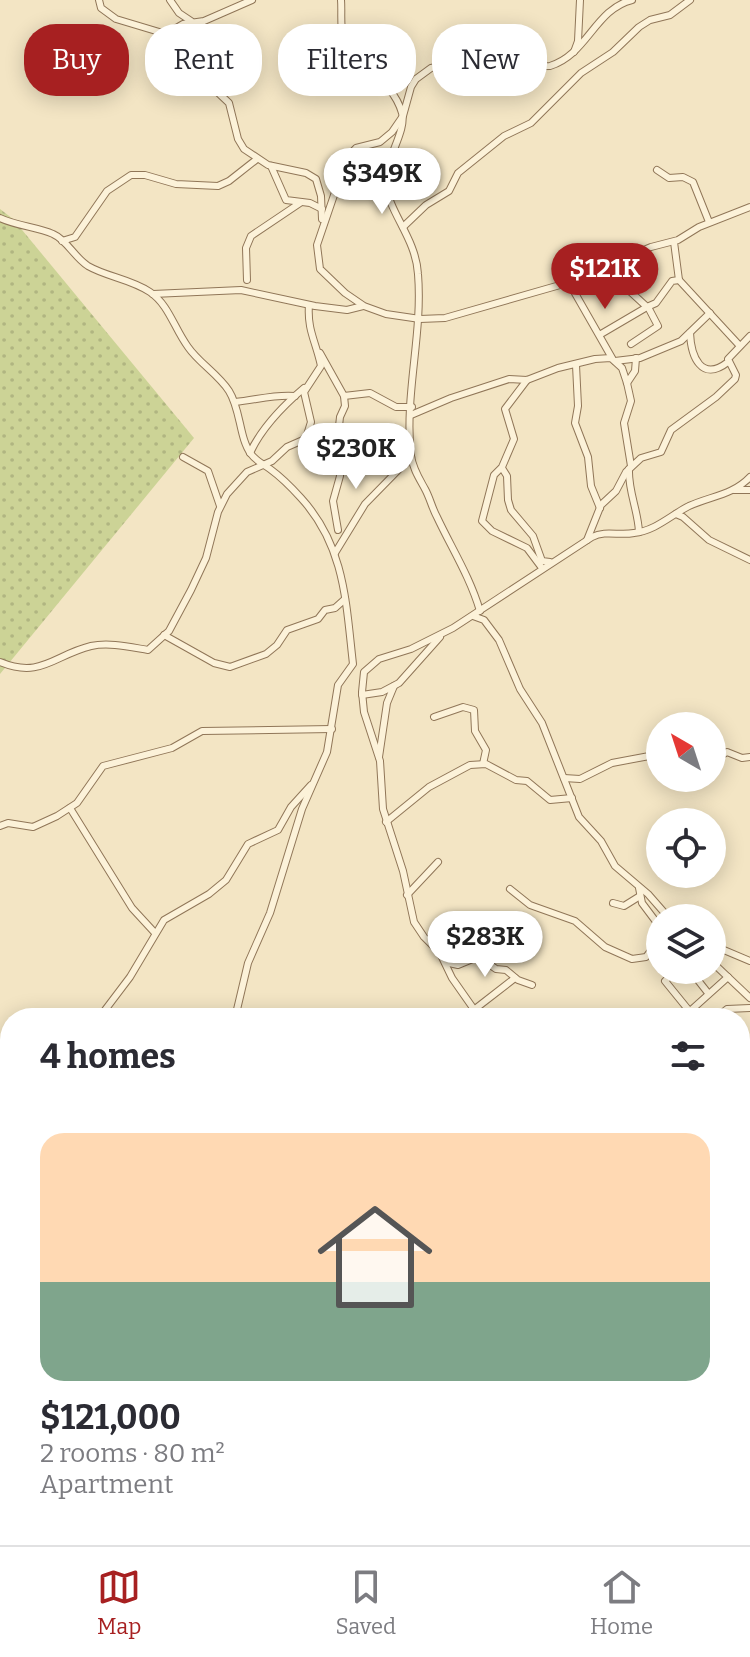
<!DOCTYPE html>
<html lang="en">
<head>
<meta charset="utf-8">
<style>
	body { margin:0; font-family:Bitter,serif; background:#f2f2f3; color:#2b2b33; height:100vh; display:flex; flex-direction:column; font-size:30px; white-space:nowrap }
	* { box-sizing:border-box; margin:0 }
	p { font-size:26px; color:#7c7c81 }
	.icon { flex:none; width:44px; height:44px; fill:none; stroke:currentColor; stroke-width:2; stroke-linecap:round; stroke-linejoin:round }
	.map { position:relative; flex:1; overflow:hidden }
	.details { position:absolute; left:0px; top:1008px; width:750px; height:538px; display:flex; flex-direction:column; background:#fff; border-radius:32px 32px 0 0; box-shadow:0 4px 20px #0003 }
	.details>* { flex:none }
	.top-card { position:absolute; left:24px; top:24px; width:702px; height:72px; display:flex; gap:16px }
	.needle { width:52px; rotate:321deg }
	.controls { position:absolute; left:646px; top:712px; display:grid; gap:16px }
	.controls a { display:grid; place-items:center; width:80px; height:80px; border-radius:50%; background:#fff; box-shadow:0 4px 20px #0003; font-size:40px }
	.price { position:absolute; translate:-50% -68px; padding:0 18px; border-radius:28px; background:#fff; color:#222; font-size:26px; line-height:52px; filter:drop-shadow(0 2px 4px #0008) }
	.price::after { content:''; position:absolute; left:50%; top:48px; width:24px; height:18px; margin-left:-12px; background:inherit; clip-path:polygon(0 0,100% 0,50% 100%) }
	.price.active { background:#a72021; color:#fff }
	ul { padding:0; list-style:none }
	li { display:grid; align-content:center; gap:16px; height:424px; padding:0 40px }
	li span { display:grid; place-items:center; height:248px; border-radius:24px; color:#555 }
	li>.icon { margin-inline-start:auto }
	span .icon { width:144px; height:144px; fill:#fffc; stroke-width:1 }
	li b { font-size:34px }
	h2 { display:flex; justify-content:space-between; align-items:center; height:96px; padding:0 40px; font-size:34px }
	.pill { padding:0 28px; border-radius:32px; background:#fff; box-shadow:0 4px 20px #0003; font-size:28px; line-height:72px }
	.pill.active { background:#a72021; color:#fff }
	.menu { display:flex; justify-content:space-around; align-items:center; height:112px; border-top:2px solid #e1e1e2; background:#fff; font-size:22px; color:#7c7c81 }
	.menu a { display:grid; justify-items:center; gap:4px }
	.menu .active { color:#a72021 }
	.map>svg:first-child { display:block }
	.grass { fill:url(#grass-dots) }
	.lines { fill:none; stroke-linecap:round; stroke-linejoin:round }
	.street-casing { stroke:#907658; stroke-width:8 }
	.street { stroke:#fcf2d9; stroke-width:6 }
</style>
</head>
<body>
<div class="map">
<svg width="750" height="1545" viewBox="0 0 750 1545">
	<defs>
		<pattern id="grass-dots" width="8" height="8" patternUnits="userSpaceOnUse" patternTransform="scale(2)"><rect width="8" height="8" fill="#ccd396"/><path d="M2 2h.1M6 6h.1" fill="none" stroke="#b0b581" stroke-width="1.8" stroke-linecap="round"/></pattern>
	</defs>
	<rect width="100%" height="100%" fill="#f3e5c4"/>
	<polygon class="grass" points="0,209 13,219 194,438 0,674"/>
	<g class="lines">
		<g class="street-casing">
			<g id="street">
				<polyline points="99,0 101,8 116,19 166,34 183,24 204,21 252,0"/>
				<polyline points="170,0 179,13 191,21"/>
				<path d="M341 0C342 11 340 26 343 36 352 65 392 77 402 113 407 131 384 161 386 183 388 212 416 238 418 274 423 335 404 395 411 456 413 469 419 478 425 489 430 498 432 508 437 517 452 549 470 577 480 611"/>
				<path d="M632 0C595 9 587 55 550 66L474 68 445 65 431 68 416 79 411 87 403 116 392 132 380 142 356 148 347 157 317 245 320 269 345 293 364 306 386 314 420 319 445 318 560 285 651 247 678 240 699 227 750 207"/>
				<polyline points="574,52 578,41 580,0"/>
				<polyline points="205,66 209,84 229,103 238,139 244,149 268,165 306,173 316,179 321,196 322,219"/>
				<polyline points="271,166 286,200 310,203 322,209"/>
				<polyline points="657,170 669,178 683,177 693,182 709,222"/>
				<path d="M0 218C17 226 38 227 53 234 67 240 74 257 88 266 107 277 131 279 150 292 169 305 174 328 188 347 199 363 218 374 229 391 241 410 239 438 251 454 256 461 263 464 270 469 281 477 292 488 301 498 345 546 346 603 353 664L338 685 327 752 302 809 270 913 248 963 235 1018"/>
				<polyline points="403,227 426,205 449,191 458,173 504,136 531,123 581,73 613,52 639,27 650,20 670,15 690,0"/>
				<polyline points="62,241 75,237 107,191 131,175 145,175 176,184 218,186 229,181 257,159"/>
				<polyline points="674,242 679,280"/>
				<polyline points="609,266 622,284 647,307 656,303 672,281 679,280 739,345"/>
				<polyline points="247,280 246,248 251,236 300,203"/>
				<polyline points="568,281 612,358"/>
				<polyline points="153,294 241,290 315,306 347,310 363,306"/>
				<path d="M690 333C691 356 701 383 728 362"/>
				<polyline points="601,334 647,307"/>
				<polyline points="631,344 658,326 648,307"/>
				<polyline points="320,353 344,396 345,406 340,417 338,435 340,476 333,501 338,530"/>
				<polyline points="615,361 640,358 681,341 710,313"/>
				<polyline points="576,365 578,406 575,423 588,457 591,486 600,508"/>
				<polyline points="527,380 505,409 514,439 502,467 494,475 482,521 492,531 527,548 542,568"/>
				<polyline points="627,383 635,371 636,358"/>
				<polyline points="344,396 370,393 396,407 412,407"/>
				<path d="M235 402C256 400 275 394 295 396"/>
				<polyline points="411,415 451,398 509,379 527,380 558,368 595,359 611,358 622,368 627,383 631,401 624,423 631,466"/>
				<path d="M250 453C261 429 284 405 304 388"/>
				<polyline points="183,457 208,471 220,506"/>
				<polyline points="502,468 507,476 508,500 511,510 533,536 542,561 550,562"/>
				<path d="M629 469C628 491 638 510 639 532"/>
				<polyline points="734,490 750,490"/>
				<polyline points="676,514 683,517 709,540 750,560"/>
				<polyline points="587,540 601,505 616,491 626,472 641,458 661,452 671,430 716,397 735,379 736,375 728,359 750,336"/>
				<polyline points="335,553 365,504 411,457"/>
				<polyline points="473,616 484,620 499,640 520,689 542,723 579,817 601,841 615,866 648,894 669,918"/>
				<polyline points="164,635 214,663 230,667 266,654 277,645 287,630 318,619 325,610 335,608 345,599"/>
				<path d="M0 662C41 679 54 655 91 646 109 642 130 647 148 650L169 631 191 590 206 558 218 512 227 494 247 472 272 461 287 447 303 440 307 435 311 422 304 392 321 366C316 342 307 330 309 305"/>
				<polyline points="362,695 382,692 399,683 440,637"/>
				<polyline points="434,717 463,707 474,710 475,731 486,750 483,764"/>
				<polyline points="379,757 387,703 394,686"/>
				<polyline points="712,761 727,752 742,758 750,757"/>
				<polyline points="564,778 580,779 612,763 660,754"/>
				<polyline points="70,808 132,908 155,933"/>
				<polyline points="386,822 429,787 470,765 486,764 516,780 527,781 550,800 572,798"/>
				<polyline points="0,826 8,823 33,827 57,816 77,803 103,766 172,748 202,731 332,729"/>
				<polyline points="639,888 642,903 660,927"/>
				<polyline points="510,889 530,905 575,921 605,947 632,959 646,957 660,939"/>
				<polyline points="407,895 438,862"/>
				<polyline points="613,903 624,906 640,896"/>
				<polyline points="712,945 750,961"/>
				<polyline points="445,962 458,965 475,958 482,959 496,969 506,970 518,980 532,985"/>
				<polyline points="712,962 750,998"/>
				<polyline points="676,970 665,981 695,1018"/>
				<polyline points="690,970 708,993"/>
				<polyline points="475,1009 515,978"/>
				<polyline points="689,1012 728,977"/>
				<polyline points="99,1018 130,977 164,920 209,894 226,880 248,844 278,830 291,807 311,785"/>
				<path d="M480 1018 452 978 440 953 424 937 414 922 403 871 383 809 380 761 364 712 362 692 364 672 379 659 411 649 453 628 592 537C606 530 619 536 634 533 655 531 671 515 689 506 711 496 733 495 750 477"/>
				<polyline points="706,1018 714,1018"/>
				<polyline points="716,1018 727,1009 750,1008"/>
				<polyline points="0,1121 10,1119"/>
				<polyline points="740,1297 750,1290"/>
				<polyline points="740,1331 750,1334"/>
				<polyline points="740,1443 740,1448"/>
				<polyline points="0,1527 10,1519"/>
				<polyline points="714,1545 715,1536"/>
			</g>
		</g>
		<use href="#street" class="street"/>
	</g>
</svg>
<div class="controls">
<a><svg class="needle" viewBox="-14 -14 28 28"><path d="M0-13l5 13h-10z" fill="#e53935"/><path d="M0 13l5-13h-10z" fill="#7c7c81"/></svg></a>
<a><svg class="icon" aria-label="locate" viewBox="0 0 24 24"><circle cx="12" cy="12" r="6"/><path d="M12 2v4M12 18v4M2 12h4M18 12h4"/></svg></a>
<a><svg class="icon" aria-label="layers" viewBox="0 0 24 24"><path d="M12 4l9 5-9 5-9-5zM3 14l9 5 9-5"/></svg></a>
</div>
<b class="price" style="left:382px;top:216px">$349K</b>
<b class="price active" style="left:605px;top:311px">$121K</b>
<b class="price" style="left:356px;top:491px">$230K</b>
<b class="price" style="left:485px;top:979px">$283K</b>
<div class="top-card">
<a class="pill active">Buy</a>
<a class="pill">Rent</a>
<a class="pill">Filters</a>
<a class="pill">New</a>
</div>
<section class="details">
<h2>4 homes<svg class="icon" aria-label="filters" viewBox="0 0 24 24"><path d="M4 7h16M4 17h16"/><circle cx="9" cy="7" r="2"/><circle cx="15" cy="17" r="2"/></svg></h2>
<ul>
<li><span style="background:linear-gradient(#ffd9b3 60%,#7fa58c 0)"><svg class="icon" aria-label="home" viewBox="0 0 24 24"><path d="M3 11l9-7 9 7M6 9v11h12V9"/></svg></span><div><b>$121,000</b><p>2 rooms · 80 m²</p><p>Apartment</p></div></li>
</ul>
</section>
</div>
<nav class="menu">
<a class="active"><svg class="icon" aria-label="map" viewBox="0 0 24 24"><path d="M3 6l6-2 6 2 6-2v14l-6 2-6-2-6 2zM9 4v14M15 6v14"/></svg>Map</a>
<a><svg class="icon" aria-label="saved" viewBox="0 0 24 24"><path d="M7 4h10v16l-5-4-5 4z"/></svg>Saved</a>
<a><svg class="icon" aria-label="home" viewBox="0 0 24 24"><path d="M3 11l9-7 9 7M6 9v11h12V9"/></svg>Home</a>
</nav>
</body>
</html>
